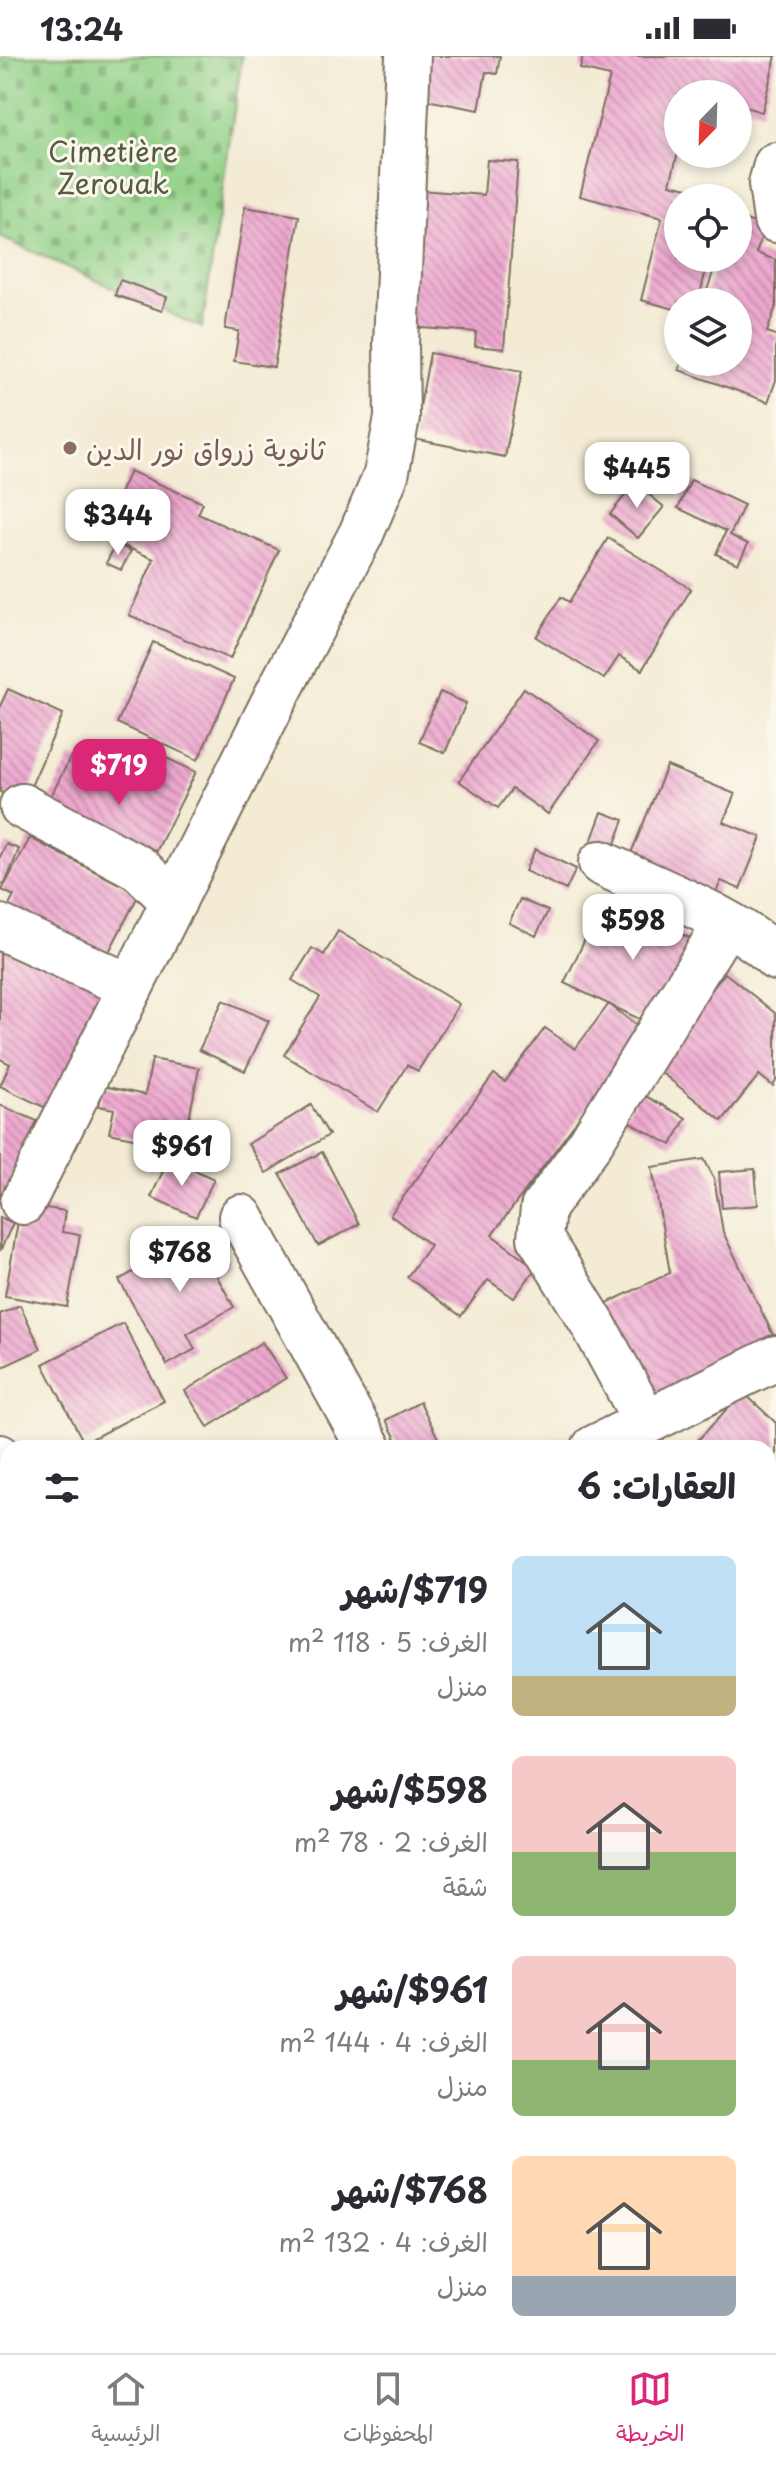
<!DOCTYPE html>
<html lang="ar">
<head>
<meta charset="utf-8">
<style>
	body { margin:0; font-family:"Playpen Sans","Playpen Sans Arabic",sans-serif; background:#f2f2f3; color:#2b2b33; direction:rtl; height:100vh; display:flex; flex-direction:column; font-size:30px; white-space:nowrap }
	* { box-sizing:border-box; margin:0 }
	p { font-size:26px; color:#7c7c81 }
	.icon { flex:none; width:44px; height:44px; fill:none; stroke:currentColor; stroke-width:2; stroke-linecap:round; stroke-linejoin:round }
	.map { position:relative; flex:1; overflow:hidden; direction:ltr }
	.panel { position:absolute; left:0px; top:1384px; width:776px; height:914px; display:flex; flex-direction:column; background:#fff; border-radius:24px 24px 0 0; box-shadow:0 4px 12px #0003; direction:rtl }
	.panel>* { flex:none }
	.needle { width:52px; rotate:203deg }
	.controls { position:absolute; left:664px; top:24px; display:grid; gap:16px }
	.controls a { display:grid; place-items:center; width:88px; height:88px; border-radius:50%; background:#fff; box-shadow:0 4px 12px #0003; font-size:40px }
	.price { position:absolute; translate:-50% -68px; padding:0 18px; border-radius:16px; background:#fff; color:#222; font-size:26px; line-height:52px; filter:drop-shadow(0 2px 4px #0008) }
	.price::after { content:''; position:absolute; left:50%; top:48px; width:24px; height:18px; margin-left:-12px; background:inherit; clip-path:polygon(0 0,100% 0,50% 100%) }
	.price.current { background:#db2777; color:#fff }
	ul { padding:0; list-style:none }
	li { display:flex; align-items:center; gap:24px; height:200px; padding:0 40px }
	li span { display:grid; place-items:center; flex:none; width:224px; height:160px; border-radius:12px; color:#555 }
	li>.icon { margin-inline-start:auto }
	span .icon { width:96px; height:96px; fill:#fffc; stroke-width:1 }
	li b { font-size:34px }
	h2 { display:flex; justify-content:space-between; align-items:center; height:96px; padding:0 40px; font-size:34px }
	.status { display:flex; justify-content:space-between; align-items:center; height:56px; padding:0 40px; background:#fff; direction:ltr }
	.status svg { height:22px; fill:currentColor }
	.tabs { display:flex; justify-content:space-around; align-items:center; height:112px; border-top:2px solid #e1e1e2; background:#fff; font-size:22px; color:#7c7c81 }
	.tabs a { display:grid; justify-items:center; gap:4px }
	.tabs .current { color:#db2777 }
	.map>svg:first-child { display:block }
	.cemetery { fill:url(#cemetery-stones); stroke:#667e53; stroke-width:2 }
	.building { fill:url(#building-back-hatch) }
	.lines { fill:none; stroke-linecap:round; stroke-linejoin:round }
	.minor-casing { stroke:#7b6e5e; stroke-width:48 }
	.minor { stroke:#fff; stroke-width:44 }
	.education-dot { fill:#8d6e63; stroke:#fbf7ec; stroke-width:3 }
	.labels { text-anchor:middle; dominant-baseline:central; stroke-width:6; stroke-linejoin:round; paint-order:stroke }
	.park-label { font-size:28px; fill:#555c3e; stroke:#fbf7ec }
	.education-label { font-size:28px; fill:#785e54; stroke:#fbf7ec; text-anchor:start }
</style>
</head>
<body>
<div class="status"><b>13:24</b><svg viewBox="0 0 49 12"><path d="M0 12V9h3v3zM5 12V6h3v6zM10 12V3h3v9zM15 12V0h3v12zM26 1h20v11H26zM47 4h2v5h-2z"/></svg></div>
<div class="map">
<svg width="776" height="2297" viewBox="0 0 776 2297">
	<defs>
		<pattern id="cemetery-stones" width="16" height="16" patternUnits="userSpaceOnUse" patternTransform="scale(2)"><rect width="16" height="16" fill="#92d188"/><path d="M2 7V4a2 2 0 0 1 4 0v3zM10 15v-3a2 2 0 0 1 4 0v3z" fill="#78aa6f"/></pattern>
		<pattern id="building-back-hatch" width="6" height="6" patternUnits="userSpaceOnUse" patternTransform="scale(2)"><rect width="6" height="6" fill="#eda7cf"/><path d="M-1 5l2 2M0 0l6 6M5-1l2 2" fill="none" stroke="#c188a7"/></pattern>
	</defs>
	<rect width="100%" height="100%" fill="#fbf7ec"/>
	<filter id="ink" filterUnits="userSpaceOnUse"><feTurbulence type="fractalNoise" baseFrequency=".0125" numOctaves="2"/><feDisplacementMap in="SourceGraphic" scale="16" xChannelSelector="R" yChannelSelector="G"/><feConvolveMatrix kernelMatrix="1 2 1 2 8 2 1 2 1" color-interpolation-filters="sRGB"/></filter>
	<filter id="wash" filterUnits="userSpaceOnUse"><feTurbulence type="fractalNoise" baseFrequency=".006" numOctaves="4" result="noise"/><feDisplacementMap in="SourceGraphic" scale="32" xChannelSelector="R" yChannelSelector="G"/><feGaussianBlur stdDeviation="1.8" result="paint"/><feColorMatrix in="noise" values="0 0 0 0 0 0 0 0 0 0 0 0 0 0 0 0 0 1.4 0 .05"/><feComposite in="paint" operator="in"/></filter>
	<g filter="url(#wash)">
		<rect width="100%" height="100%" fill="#f3ebd4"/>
		<g class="cemetery">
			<polygon points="3,0 242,0 202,272 0,181 0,8"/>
			<polygon points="0,1628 8,1628 8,1735 0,1740"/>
		</g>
		<g id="blocks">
			<g class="building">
				<polygon points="412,0 500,0 497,18 486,16 479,54 405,40"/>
				<polygon points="583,0 776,0 762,56 738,49 738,38 678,38 678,96 670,128 702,135 700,142 678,142 678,202 709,202 698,246 678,246 678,254 641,244 662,162 580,140 610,20 580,13"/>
				<polygon points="487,104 518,106 504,293 475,290 476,276 409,271 420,134 484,139"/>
				<polygon points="245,151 299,160 274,311 234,305 239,275 225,273"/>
				<polygon points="738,161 765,171 756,197 776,204 776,250 767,276 776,279 776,324 768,346 679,314 682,306 738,306 738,246 703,246 718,202 738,202"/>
				<polygon points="120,224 167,241 162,255 115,239"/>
				<polygon points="430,297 522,315 505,401 414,383"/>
				<polygon points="130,415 203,447 198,458 279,494 230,603 129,559 154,503 101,480"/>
				<polygon points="691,424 744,449 730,479 748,488 738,508 716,498 726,475 678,452"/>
				<polygon points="635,427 664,451 638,482 610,458"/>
				<polygon points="608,482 691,533 642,614 619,600 604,623 536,581 561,541 569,546"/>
				<polygon points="116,488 131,495 121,514 106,507"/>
				<polygon points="153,586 234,623 198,704 117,667"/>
				<polygon points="524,632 599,685 548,758 512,733 498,752 459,725"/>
				<polygon points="8,633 63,658 24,746 0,736 0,650"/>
				<polygon points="440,636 466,647 445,697 419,686"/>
				<polygon points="137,688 196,716 144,820 37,768 71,700 120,724"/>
				<polygon points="667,710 735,738 723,766 761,781 740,833 721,825 710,850 624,814"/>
				<polygon points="602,756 624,764 609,803 588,794"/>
				<polygon points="30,782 139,838 99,915 1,865 14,840 2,834"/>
				<polygon points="6,788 19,793 5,828 0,827 0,801"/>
				<polygon points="535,793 576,813 566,834 525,815"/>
				<polygon points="605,842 707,890 652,969 564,927"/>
				<polygon points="520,843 548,855 536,880 509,867"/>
				<polygon points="338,875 459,948 418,1015 407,1009 378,1056 284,999 320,941 292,924 312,892 324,899"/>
				<polygon points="0,876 110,928 50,1054 0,1030 10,1008 0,1003"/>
				<polygon points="725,917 776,958 776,1025 773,1030 759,1019 722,1065 652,1009"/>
				<polygon points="223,944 269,965 245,1015 199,994"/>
				<polygon points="609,948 644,975 492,1179 536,1212 514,1242 488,1224 461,1260 407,1221 430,1189 390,1159 494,1018 505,1026 545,972 575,993"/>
				<polygon points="152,1003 199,1012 188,1068 166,1063 162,1088 109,1077 114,1053 99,1050 103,1030 145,1039"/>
				<polygon points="638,1036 686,1062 671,1089 624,1063"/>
				<polygon points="0,1049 37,1065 0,1149"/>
				<polygon points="311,1049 329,1079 266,1117 248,1088"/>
				<polygon points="322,1096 359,1168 318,1190 280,1118"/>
				<polygon points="169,1102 214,1123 196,1161 151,1141"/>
				<polygon points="704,1103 714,1122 723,1176 774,1281 644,1344 601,1250 670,1217 652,1111"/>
				<polygon points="755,1113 758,1149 722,1152 719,1116"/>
				<polygon points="21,1148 65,1155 62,1176 80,1179 67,1251 5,1240"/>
				<polygon points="0,1161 13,1167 0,1195"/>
				<polygon points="210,1173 230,1209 215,1217 234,1251 187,1278 195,1293 167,1309 119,1224"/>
				<polygon points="20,1249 41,1293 3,1311 0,1304 0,1258"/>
				<polygon points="123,1267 164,1345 84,1387 43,1308"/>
				<polygon points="262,1286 286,1322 208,1371 185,1335"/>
				<polygon points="743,1336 776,1367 776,1451 772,1455 768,1451 768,1392 705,1392 697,1385"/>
				<polygon points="420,1346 443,1392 401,1392 386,1364"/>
				<polygon points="776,1479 776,1633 768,1623 768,1485"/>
				<polygon points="8,1774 8,1949 0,1936 0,1876 8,1871 0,1860 0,1780"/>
				<polygon points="776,2119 776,2176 768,2185 776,2192 776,2207 768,2216 768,2129"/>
				<polygon points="192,2290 329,2290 328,2297 191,2297"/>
			</g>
		</g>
	</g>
	<g filter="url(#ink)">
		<use href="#blocks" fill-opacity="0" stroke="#7b6e5e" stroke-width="2"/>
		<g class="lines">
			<g class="minor-casing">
				<g id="minor">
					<polyline points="776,109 771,128 776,164"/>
					<polyline points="22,750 139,812 174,846"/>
					<path d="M601 807C650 831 740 864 776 902"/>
					<polyline points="0,871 129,930"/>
					<polyline points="23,1146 278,637 361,478 386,419 397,362 396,288 408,0"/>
					<polyline points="241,1161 369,1392"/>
					<polyline points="646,1366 593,1268 540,1182 543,1152 589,1089 726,867"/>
					<polyline points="594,1392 776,1302"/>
					<polyline points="0,1401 5,1408 8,1597"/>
					<polyline points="768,1741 776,1754"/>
					<polyline points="0,1759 8,1753"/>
					<polyline points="768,1978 776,1959"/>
					<polyline points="768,2014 776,2023"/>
					<polyline points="0,2200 8,2196"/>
				</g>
			</g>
			<use href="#minor" class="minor"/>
		</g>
	</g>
	<circle class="education-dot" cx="70" cy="392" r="8"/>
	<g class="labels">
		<g class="park-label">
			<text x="113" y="94">Cimetière<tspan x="113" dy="32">Zerouak</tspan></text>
		</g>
		<g class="education-label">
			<text x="86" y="392">ثانوية زرواق نور الدين</text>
		</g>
	</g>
</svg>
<div class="controls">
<a><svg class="needle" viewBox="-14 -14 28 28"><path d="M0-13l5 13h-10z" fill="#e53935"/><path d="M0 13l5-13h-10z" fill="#7c7c81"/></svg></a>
<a><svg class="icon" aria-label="locate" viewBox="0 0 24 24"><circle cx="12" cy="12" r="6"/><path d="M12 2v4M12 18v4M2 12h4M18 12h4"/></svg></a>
<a><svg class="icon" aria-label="layers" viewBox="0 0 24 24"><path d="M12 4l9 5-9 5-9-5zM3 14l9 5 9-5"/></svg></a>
</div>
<b class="price" style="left:637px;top:454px">$445</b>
<b class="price" style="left:118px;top:501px">$344</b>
<b class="price current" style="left:119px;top:751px">$719</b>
<b class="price" style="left:633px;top:906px">$598</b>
<b class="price" style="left:182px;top:1132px">$961</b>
<b class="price" style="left:180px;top:1238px">$768</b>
<section class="panel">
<h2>العقارات: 6<svg class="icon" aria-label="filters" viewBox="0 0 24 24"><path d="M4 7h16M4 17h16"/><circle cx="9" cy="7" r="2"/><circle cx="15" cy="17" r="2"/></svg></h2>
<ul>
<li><span style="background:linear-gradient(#bfe0f5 75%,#c2b280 0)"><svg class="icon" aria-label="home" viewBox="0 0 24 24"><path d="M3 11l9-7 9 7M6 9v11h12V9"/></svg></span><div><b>$719/شهر</b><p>الغرف: 5 · 118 m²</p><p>منزل</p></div></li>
<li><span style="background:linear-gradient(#f6c9c9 60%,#8fb573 0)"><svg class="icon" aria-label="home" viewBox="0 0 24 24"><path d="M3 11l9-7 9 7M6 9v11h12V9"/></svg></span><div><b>$598/شهر</b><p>الغرف: 2 · 78 m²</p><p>شقة</p></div></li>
<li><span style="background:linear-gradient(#f6c9c9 65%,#8fb573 0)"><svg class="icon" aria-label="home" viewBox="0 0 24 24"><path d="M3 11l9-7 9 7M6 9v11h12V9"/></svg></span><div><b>$961/شهر</b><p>الغرف: 4 · 144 m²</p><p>منزل</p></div></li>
<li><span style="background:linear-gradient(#ffd9b3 75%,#9aa5b1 0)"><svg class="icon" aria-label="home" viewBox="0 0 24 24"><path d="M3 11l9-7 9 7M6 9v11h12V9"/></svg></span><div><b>$768/شهر</b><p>الغرف: 4 · 132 m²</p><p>منزل</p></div></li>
</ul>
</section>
</div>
<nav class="tabs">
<a class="current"><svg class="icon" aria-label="map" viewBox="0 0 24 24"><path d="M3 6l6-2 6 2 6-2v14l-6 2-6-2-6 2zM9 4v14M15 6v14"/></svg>الخريطة</a>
<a><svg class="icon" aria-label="saved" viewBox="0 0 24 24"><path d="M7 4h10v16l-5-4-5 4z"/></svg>المحفوظات</a>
<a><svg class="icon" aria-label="home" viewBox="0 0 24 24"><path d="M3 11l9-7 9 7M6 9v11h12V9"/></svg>الرئيسية</a>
</nav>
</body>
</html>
